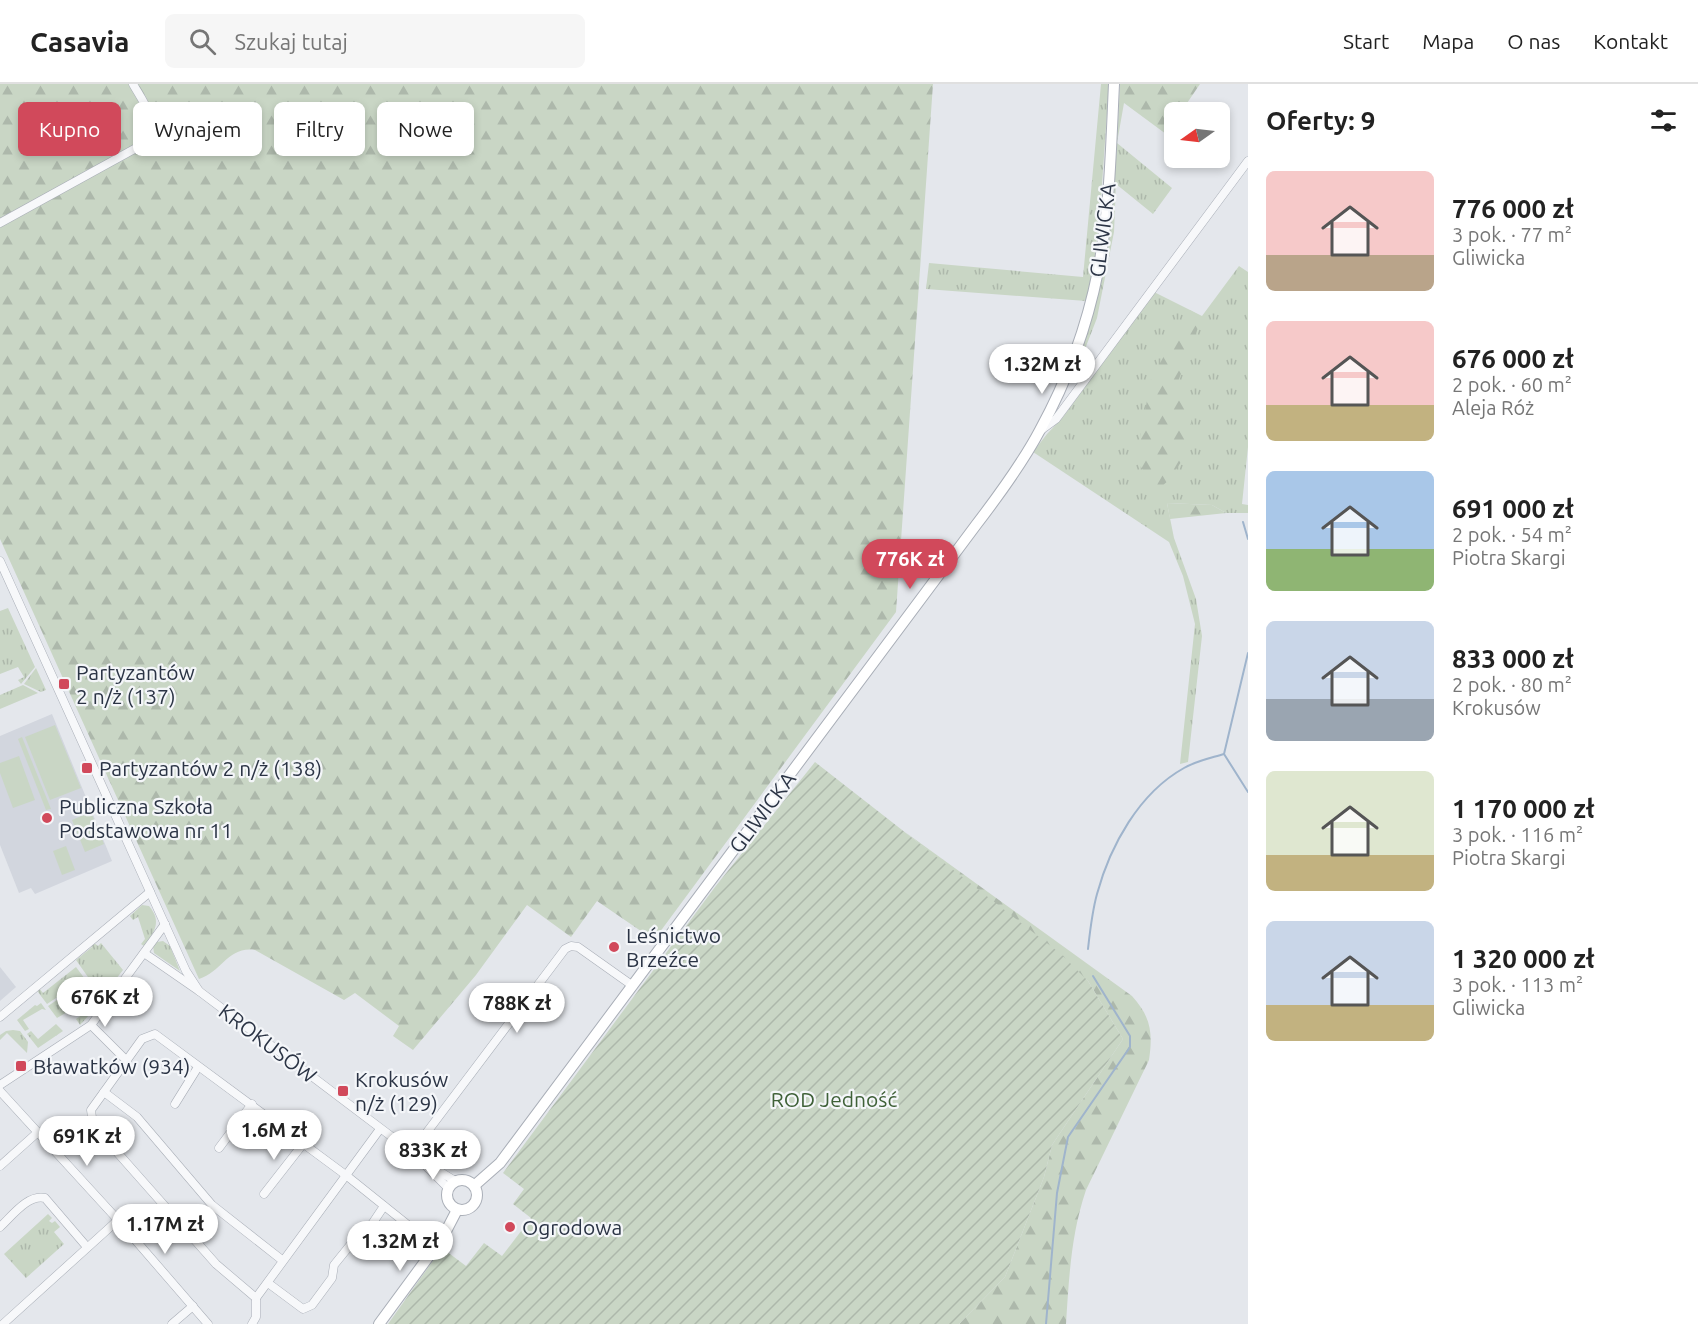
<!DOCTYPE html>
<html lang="pl">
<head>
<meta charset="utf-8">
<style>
	body { margin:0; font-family:Ubuntu,sans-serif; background:#f6f6f6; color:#222; height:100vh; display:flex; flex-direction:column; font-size:22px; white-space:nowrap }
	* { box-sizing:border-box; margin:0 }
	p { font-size:20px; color:#767676 }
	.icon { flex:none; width:33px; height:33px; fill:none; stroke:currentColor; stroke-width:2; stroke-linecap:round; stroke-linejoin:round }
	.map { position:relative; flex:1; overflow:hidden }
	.drawer { display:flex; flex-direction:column; background:#fff; width:450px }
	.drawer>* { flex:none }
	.guide { position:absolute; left:18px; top:18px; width:570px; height:54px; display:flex; gap:12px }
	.needle { width:39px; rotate:256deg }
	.fabs { position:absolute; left:1164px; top:18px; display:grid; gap:12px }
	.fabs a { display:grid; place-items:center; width:66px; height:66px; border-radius:9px; background:#fff; box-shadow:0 3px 9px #0003; font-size:30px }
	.price { position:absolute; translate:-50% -51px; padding:0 14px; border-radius:21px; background:#fff; color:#222; font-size:20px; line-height:39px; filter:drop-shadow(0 2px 3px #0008) }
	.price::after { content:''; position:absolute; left:50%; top:36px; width:18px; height:14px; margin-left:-9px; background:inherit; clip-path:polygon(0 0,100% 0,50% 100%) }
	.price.on { background:#d1495b; color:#fff }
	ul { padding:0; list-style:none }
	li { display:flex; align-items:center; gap:18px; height:150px; padding:0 18px }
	li span { display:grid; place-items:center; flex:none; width:168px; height:120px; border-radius:9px; color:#555 }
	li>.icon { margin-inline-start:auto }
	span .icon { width:72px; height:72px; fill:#fffc; stroke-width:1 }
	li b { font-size:26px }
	h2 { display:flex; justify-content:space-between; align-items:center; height:72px; padding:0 18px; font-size:26px }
	.chip { padding:0 21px; border-radius:9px; background:#fff; box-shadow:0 3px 9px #0003; font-size:21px; line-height:54px }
	.chip.on { background:#d1495b; color:#fff }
	header { display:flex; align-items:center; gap:36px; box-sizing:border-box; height:84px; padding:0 30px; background:#fff; border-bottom:2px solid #e0e0e0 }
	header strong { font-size:28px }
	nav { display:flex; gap:33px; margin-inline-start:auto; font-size:21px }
	.search { width:420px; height:54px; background:#f6f6f6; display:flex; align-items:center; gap:15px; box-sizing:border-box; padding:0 21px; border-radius:9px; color:#767676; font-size:22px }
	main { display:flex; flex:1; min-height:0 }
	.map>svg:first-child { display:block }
	.built { fill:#d2d6de }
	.grass { fill:url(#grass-tufts) }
	.forest { fill:url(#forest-firs) }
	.park { fill:#c9d6c5 }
	.garden { fill:url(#garden-furrows) }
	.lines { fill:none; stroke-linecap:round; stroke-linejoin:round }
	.stream { stroke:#9fb4cc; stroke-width:2 }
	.street-casing { stroke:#a9aeb7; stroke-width:9 }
	.secondary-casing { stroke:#a9aeb7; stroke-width:12 }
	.street { stroke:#f7f8fa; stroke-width:8 }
	.secondary { stroke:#fff; stroke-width:10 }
	.poi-dot { fill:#d1495b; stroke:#f4f6f9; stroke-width:2 }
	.labels { text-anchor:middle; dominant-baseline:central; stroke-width:4.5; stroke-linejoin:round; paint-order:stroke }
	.street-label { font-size:21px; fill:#2b3445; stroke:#f4f6f9 }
	.poi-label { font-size:21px; fill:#2b3445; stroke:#f4f6f9; text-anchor:start }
	.park-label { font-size:21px; fill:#3f6138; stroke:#f4f6f9 }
</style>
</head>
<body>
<header>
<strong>Casavia</strong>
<div class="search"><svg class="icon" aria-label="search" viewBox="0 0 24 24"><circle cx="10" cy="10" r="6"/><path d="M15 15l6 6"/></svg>Szukaj tutaj</div>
<nav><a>Start</a><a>Mapa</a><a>O nas</a><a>Kontakt</a></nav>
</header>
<main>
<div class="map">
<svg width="1248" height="1240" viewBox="0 0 1248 1240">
	<defs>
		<pattern id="grass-tufts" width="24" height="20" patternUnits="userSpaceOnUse" patternTransform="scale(1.5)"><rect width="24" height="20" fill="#c9d6c5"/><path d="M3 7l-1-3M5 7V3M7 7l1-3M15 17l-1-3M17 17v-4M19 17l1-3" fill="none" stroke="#adb8ab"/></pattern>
		<pattern id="forest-firs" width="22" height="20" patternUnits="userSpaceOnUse" patternTransform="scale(1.5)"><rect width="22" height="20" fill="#c9d6c5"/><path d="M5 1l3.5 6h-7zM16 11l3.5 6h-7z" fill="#adb8ab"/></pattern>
		<pattern id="garden-furrows" width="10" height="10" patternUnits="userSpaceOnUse" patternTransform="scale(1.5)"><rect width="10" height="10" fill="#c9d6c5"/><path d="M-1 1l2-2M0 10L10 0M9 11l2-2" fill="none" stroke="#adb8ab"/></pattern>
	</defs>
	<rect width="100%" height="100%" fill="#e4e7ec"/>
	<g class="built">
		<polygon points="52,630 112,777 35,810 31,804 19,809 0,761 0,652"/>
		<polygon points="0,883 16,903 0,917"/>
	</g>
	<g class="grass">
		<polygon points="1101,0 1109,0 1097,172 1086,217 926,205 929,179 1083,193"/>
		<polygon points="1117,59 1172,104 1153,130 1116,100 1114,148 1097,234 1085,265 1078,273 1099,207 1112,132"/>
		<polygon points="1239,182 1248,188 1248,363 1242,420 1248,421 1248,429 1226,429 1212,421 1167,419 1174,454 1196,515 1202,552 1188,678 1180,680 1195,540 1183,492 1169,458 1033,368 1047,350 1063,333 1154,208 1202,232"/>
		<polygon points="8,524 35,583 21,600 18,596 24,593 18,583 0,590 0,527"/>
		<polygon points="36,584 46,606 41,608 24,600"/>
		<polygon points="23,601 38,609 0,625 0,611"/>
		<path d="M142 821 149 822C162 837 155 848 144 862L141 860 145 855 138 833 133 836 130 832Z"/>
		<polygon points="163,857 170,862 180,887 154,869 153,862 157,858"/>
		<polygon points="94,859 98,862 101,859 123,886 102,913 76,876 92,863 91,861"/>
		<polygon points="76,883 85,895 47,920 38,908 39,904 43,909"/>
		<polygon points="85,897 100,919 80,941 76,935 92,924 81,909 65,920 69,927 57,934 48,922"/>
		<polygon points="41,919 46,926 42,925 23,936 29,945 25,947 17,936 35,921 37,922"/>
		<polygon points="56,940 63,947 38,964 27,950 31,947 38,955"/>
		<polygon points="13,946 20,947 28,958 27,969 7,949 0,956 0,951 6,947"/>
		<polygon points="48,1130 52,1134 49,1137 52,1139 55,1137 60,1143 54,1148 64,1160 26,1194 4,1170"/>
	</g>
	<g class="forest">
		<path d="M0 0H933L896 528 654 856 597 817 571 853 527 821 476 891 413 966 393 952 399 942 355 909 344 916 255 866C228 862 222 888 199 895L0 455Z"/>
		<polygon points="1120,0 1200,0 1181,28 1174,28 1174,38 1166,50 1124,19 1117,59"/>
		<polygon points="1190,226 1202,233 1176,303 1193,323 1188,368 1168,397 1157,406 1136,376 1151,295"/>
		<polygon points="1167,419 1212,421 1226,429 1170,435"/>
		<path d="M905 748 1132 912C1151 933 1153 949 1149 976L1086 1106C1071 1150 1069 1194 1066 1240H959L1005 1193 1044 1093 1052 1061 1123 955 1088 897Z"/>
	</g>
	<g class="park">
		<polygon points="55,641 81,704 50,716 25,653"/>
		<polygon points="22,653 51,725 46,726 18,655"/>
		<polygon points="19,672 35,716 13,724 0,689 0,679"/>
		<polygon points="91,728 104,760 85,768 72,736"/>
		<polygon points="66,762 75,786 62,791 53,767"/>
	</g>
	<polygon class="garden" points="815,678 1061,870 1088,897 1123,955 1052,1061 1044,1093 1005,1193 959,1240 388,1240 442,1164 466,1182 484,1159 502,1172 531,1134 513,1120 524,1105 503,1089 715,803"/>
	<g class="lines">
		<g class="stream">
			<polyline points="1243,438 1248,455"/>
			<polyline points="1248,569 1224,670 1248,708"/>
			<path d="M1088 865C1090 847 1092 828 1097 810 1110 762 1139 709 1184 684 1196 677 1211 674 1224 670"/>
			<polyline points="1046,1240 1057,1109 1068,1053 1130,963 1130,952 1093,892"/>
		</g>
		<g class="street-casing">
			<g id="street">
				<path d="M0 139 147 58C160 38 143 18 133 0"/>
				<polyline points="1067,287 1085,296"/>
				<polyline points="1041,346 1056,335 1248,77"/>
				<polyline points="0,477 186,887 199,907"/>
				<polyline points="144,869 199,907 412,1068 448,1104"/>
				<polyline points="0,933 150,808"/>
				<polyline points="91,941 127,977"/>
				<polyline points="0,1001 91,941 165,840"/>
				<polyline points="0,1007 118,1136 208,1240"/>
				<polyline points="104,1008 137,1033 212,1121 282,1176"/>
				<polyline points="175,1020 198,983"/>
				<polyline points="219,1064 252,1020"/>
				<polyline points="412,1068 565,865 571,862 578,863 633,902"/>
				<polyline points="426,1079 455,1097"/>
				<polyline points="0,1082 38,1048"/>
				<polyline points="264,1110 303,1060"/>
				<path d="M0 1143C12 1132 28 1110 45 1114L87 1163"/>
				<polyline points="268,1199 303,1225 312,1221 332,1194 334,1181 351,1160 360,1158 384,1122"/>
				<polyline points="256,1214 216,1180 93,1041 91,1026 142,955 155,950 347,1092 413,1145"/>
				<polyline points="3,1240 118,1136"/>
				<polyline points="172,1240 193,1222"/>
				<polyline points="252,1240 256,1233 256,1214 380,1045"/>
			</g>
		</g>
		<g class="secondary-casing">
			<g id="secondary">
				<circle cx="462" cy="1111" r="15"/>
				<path d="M475 1101 500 1079 976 441C999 411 1022 380 1040 346 1067 297 1087 242 1098 187 1110 126 1111 62 1114 0"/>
				<polyline points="379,1240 443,1153 457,1126"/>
			</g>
		</g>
		<use href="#street" class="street"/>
		<use href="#secondary" class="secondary"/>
	</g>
	<g class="poi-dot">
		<rect x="58" y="594" width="12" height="12" rx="3"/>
		<rect x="81" y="678" width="12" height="12" rx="3"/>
		<circle cx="47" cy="734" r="6"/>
		<circle cx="614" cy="863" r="6"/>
		<rect x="15" y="976" width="12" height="12" rx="3"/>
		<rect x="337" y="1001" width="12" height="12" rx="3"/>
		<circle cx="510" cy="1143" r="6"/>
	</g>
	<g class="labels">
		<g class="street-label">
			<text transform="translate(1102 146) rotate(-83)">GLIWICKA</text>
			<text transform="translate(762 728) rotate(-53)">GLIWICKA</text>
			<text transform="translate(268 959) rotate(37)">KROKUSÓW</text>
		</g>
		<g class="poi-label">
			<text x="76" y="588">Partyzantów<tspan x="76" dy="24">2 n/ż (137)</tspan></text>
			<text x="99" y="684">Partyzantów 2 n/ż (138)</text>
			<text x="59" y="722">Publiczna Szkoła<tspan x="59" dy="24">Podstawowa nr 11</tspan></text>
			<text x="626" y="851">Leśnictwo<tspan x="626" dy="24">Brzeźce</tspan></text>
			<text x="33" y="982">Bławatków (934)</text>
			<text x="355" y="995">Krokusów<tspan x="355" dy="24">n/ż (129)</tspan></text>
			<text x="522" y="1143">Ogrodowa</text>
		</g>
		<g class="park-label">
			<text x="834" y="1015">ROD Jedność</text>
		</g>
	</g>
</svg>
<div class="fabs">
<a><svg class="needle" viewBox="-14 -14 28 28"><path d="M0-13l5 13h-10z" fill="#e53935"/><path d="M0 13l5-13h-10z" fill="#767676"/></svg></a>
</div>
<b class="price" style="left:1042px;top:311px">1.32M zł</b>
<b class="price on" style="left:910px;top:506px">776K zł</b>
<b class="price" style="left:105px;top:944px">676K zł</b>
<b class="price" style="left:517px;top:950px">788K zł</b>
<b class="price" style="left:274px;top:1077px">1.6M zł</b>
<b class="price" style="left:87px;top:1083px">691K zł</b>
<b class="price" style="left:433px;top:1097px">833K zł</b>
<b class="price" style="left:165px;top:1171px">1.17M zł</b>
<b class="price" style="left:400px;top:1188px">1.32M zł</b>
<div class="guide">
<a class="chip on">Kupno</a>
<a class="chip">Wynajem</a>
<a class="chip">Filtry</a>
<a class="chip">Nowe</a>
</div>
</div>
<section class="drawer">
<h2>Oferty: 9<svg class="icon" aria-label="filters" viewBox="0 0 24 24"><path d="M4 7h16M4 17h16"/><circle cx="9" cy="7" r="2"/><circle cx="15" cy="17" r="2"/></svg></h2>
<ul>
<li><span style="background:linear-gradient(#f6c9c9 70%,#b9a48a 0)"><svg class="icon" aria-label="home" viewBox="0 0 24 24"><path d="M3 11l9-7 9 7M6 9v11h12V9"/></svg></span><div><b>776 000 zł</b><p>3 pok. · 77 m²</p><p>Gliwicka</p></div></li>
<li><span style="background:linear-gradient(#f6c9c9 70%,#c2b280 0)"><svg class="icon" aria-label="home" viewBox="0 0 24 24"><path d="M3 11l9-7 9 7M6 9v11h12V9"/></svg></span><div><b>676 000 zł</b><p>2 pok. · 60 m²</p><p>Aleja Róż</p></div></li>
<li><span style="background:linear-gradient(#a9c7e8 65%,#8fb573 0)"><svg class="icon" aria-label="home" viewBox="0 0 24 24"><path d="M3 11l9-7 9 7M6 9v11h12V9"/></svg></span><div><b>691 000 zł</b><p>2 pok. · 54 m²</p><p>Piotra Skargi</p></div></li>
<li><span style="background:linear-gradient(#c9d6e8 65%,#9aa5b1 0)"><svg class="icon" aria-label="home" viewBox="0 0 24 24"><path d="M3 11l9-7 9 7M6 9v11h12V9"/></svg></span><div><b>833 000 zł</b><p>2 pok. · 80 m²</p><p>Krokusów</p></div></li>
<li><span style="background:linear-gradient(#dfe7d0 70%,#c2b280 0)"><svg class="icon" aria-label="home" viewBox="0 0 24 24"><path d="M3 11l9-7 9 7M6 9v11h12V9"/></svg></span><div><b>1 170 000 zł</b><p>3 pok. · 116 m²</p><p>Piotra Skargi</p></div></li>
<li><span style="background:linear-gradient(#c9d6e8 70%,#c2b280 0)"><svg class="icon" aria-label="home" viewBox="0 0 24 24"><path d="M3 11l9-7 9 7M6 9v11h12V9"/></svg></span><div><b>1 320 000 zł</b><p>3 pok. · 113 m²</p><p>Gliwicka</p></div></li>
</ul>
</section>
</main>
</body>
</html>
